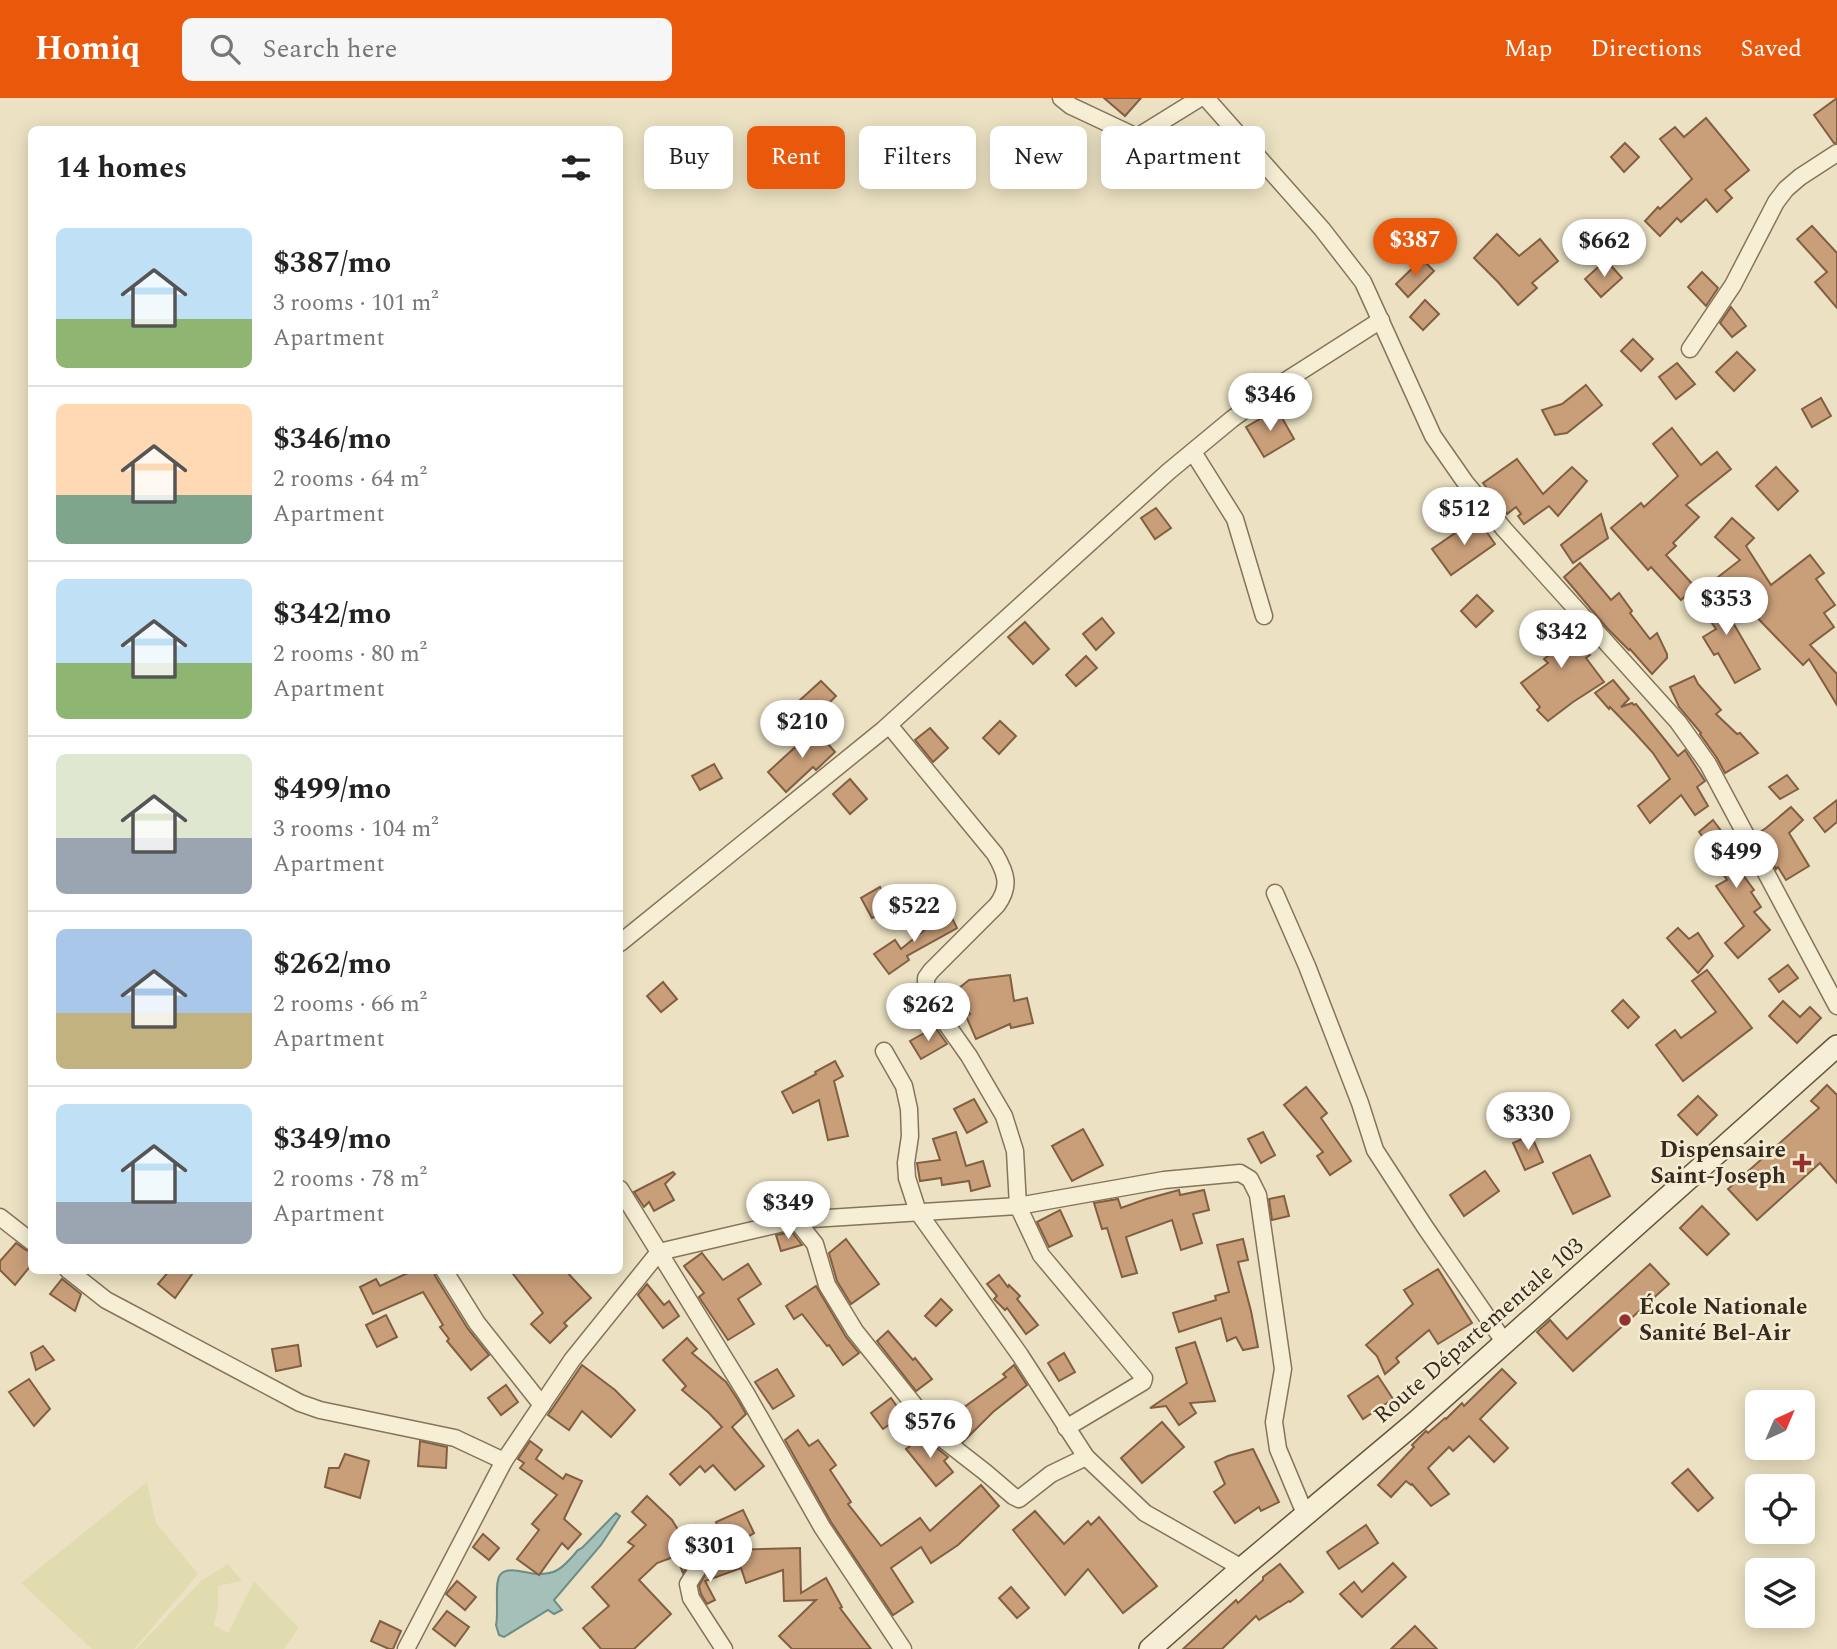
<!DOCTYPE html>
<html lang="en">
<head>
<meta charset="utf-8">
<style>
	body { margin:0; font-family:Spectral,serif; background:#f6f6f6; color:#222; height:100vh; display:flex; flex-direction:column; font-size:26px; white-space:nowrap }
	* { box-sizing:border-box; margin:0 }
	p { font-size:23px; color:#767676 }
	.icon { flex:none; width:38px; height:38px; fill:none; stroke:currentColor; stroke-width:2; stroke-linecap:round; stroke-linejoin:round }
	.map { position:relative; flex:1; overflow:hidden }
	.details { position:absolute; left:28px; top:28px; width:595px; height:1148px; display:flex; flex-direction:column; background:#fff; border-radius:10px; box-shadow:0 4px 18px #0003 }
	.details>* { flex:none }
	.guide { position:absolute; left:644px; top:28px; width:665px; height:63px; display:flex; gap:14px }
	.needle { width:46px; rotate:44deg }
	.fabs { position:absolute; left:1745px; top:1292px; display:grid; gap:14px }
	.fabs a { display:grid; place-items:center; width:70px; height:70px; border-radius:10px; background:#fff; box-shadow:0 4px 18px #0003; font-size:35px }
	.price { position:absolute; translate:-50% -60px; padding:0 16px; border-radius:24px; background:#fff; color:#222; font-size:23px; line-height:46px; filter:drop-shadow(0 2px 4px #0008) }
	.price::after { content:''; position:absolute; left:50%; top:42px; width:21px; height:16px; margin-left:-10px; background:inherit; clip-path:polygon(0 0,100% 0,50% 100%) }
	.price.active { background:#ea580c; color:#fff }
	ul { padding:0; list-style:none }
	li { display:flex; align-items:center; gap:21px; height:175px; padding:0 28px }
	li+li { border-top:2px solid #e0e0e0 }
	li span { display:grid; place-items:center; flex:none; width:196px; height:140px; border-radius:10px; color:#555 }
	li>.icon { margin-inline-start:auto }
	span .icon { width:84px; height:84px; fill:#fffc; stroke-width:1 }
	li b { font-size:30px }
	h2 { display:flex; justify-content:space-between; align-items:center; height:84px; padding:0 28px; font-size:30px }
	.pill { padding:0 24px; border-radius:10px; background:#fff; box-shadow:0 4px 18px #0003; font-size:24px; line-height:63px }
	.pill.active { background:#ea580c; color:#fff }
	header { display:flex; align-items:center; gap:42px; box-sizing:border-box; height:98px; padding:0 35px; background:#ea580c; color:#fff }
	header strong { font-size:33px }
	nav { display:flex; gap:38px; margin-inline-start:auto; font-size:24px }
	.search { width:490px; height:63px; background:#f6f6f6; display:flex; align-items:center; gap:18px; box-sizing:border-box; padding:0 24px; border-radius:10px; color:#767676; font-size:26px }
	.map>svg:first-child { display:block }
	.farmland { fill:#e1dcb0 }
	.water { fill:#a5bfb9; stroke:#6c8c86; stroke-width:2 }
	.building { fill:#c99f7a; stroke:#835f41; stroke-width:2 }
	.lines { fill:none; stroke-linecap:round; stroke-linejoin:round }
	.street-casing { stroke:#85745a; stroke-width:19 }
	.secondary-casing { stroke:#67553e; stroke-width:24 }
	.street { stroke:#f7efd5; stroke-width:16 }
	.secondary { stroke:#f7efd5; stroke-width:21 }
	.poi-dot { fill:#91322d; stroke:#f4ecd2; stroke-width:2.5 }
	.labels { text-anchor:middle; dominant-baseline:central; stroke-width:5; stroke-linejoin:round; paint-order:stroke }
	.poi-label { font-size:23px; font-weight:bold; fill:#362b1e; stroke:#f4ecd2; text-anchor:end }
	.street-label { font-size:23px; fill:#362b1e; stroke:#f4ecd2 }
</style>
</head>
<body>
<header>
<strong>Homiq</strong>
<div class="search"><svg class="icon" aria-label="search" viewBox="0 0 24 24"><circle cx="10" cy="10" r="6"/><path d="M15 15l6 6"/></svg>Search here</div>
<nav><a>Map</a><a>Directions</a><a>Saved</a></nav>
</header>
<div class="map">
<svg width="1837" height="1551" viewBox="0 0 1837 1551">
	<rect width="100%" height="100%" fill="#ece2c3"/>
	<g class="farmland">
		<polygon points="147,1384 156,1425 198,1476 134,1551 92,1551 21,1485"/>
		<polygon points="228,1466 242,1483 218,1488 218,1510 214,1527 228,1535 254,1483 299,1530 284,1551 136,1551 201,1483"/>
	</g>
	<path class="water" d="M616 1415 620 1418 601 1447 554 1502 562 1512 554 1516 548 1512 504 1539 499 1537 496 1527C499 1515 494 1485 500 1477 508 1467 527 1476 537 1476 541 1476 550 1475 553 1474 563 1471 572 1459 578 1452L582 1450Z"/>
	<g class="building">
		<polygon points="1104,0 1141,0 1125,18"/>
		<polygon points="1837,0 1837,45 1834,45 1814,17"/>
		<polygon points="1706,20 1749,72 1725,92 1732,100 1717,114 1706,101 1681,124 1677,120 1660,138 1645,123 1658,109 1660,111 1692,81 1660,41 1675,29 1684,39"/>
		<polygon points="1625,45 1639,59 1624,74 1611,59"/>
		<polygon points="1812,128 1837,155 1837,210 1815,184 1827,174 1797,141"/>
		<polygon points="1497,136 1519,158 1540,141 1558,163 1532,185 1537,190 1518,207 1498,184 1474,160"/>
		<polygon points="1422,161 1434,173 1408,199 1396,186"/>
		<polygon points="1606,162 1622,180 1601,199 1585,181"/>
		<polygon points="1702,174 1718,190 1706,208 1688,189"/>
		<polygon points="1425,202 1439,216 1423,232 1410,219"/>
		<polygon points="1731,209 1746,228 1732,239 1720,225"/>
		<polygon points="1633,241 1653,261 1641,273 1621,253"/>
		<polygon points="1737,254 1755,272 1734,293 1716,274"/>
		<polygon points="1677,265 1695,286 1676,301 1659,279"/>
		<polygon points="1586,287 1602,307 1567,335 1555,337 1542,312 1562,306"/>
		<polygon points="1821,300 1831,318 1812,329 1802,311"/>
		<polygon points="1277,311 1294,341 1264,359 1246,329"/>
		<polygon points="1672,330 1701,367 1717,354 1731,371 1686,407 1699,419 1673,445 1676,448 1666,457 1695,489 1681,502 1651,469 1648,472 1611,430 1641,405 1644,409 1678,378 1653,346"/>
		<polygon points="1517,361 1543,396 1572,369 1587,383 1558,418 1549,408 1524,426 1518,418 1521,416 1516,409 1507,416 1483,385"/>
		<polygon points="1776,369 1798,393 1778,412 1756,388"/>
		<polygon points="1156,410 1171,430 1155,441 1141,420"/>
		<polygon points="1601,416 1608,440 1573,465 1561,447"/>
		<polygon points="1477,420 1495,446 1451,477 1432,451"/>
		<polygon points="1732,420 1754,440 1746,448 1771,487 1810,457 1824,475 1816,481 1835,507 1824,515 1834,529 1810,547 1837,576 1837,607 1809,561 1803,567 1718,479 1740,462 1715,439"/>
		<polygon points="1580,465 1611,502 1619,495 1632,513 1630,515 1650,541 1657,535 1667,556 1667,560 1652,576 1630,551 1629,552 1607,530 1564,479"/>
		<polygon points="1710,485 1760,571 1735,585 1718,555 1714,557 1703,539 1716,531 1693,498"/>
		<polygon points="1477,497 1493,513 1476,529 1461,513"/>
		<polygon points="1551,514 1575,537 1590,557 1586,560 1604,584 1573,604 1548,623 1537,612 1540,609 1521,585 1548,565 1544,561 1553,554 1535,530"/>
		<polygon points="1102,520 1114,535 1096,552 1083,536"/>
		<polygon points="1025,524 1049,551 1033,566 1008,539"/>
		<polygon points="1086,558 1097,570 1076,588 1066,577"/>
		<polygon points="1694,578 1698,586 1721,612 1716,616 1737,636 1740,635 1758,655 1725,675 1717,660 1700,636 1701,635 1679,609 1670,589"/>
		<polygon points="1613,582 1629,601 1621,609 1632,605 1634,607 1636,606 1678,658 1685,652 1705,683 1697,689 1708,708 1695,717 1681,697 1650,725 1638,708 1670,681 1653,655 1634,634 1610,609 1609,611 1595,595"/>
		<polygon points="821,583 836,598 816,618 800,602"/>
		<polygon points="1000,623 1016,638 999,656 983,640"/>
		<polygon points="930,630 948,650 933,664 915,642"/>
		<polygon points="815,631 835,654 816,672 813,669 786,694 768,674"/>
		<polygon points="714,666 722,680 700,692 692,678"/>
		<polygon points="1787,677 1798,691 1780,701 1769,689"/>
		<polygon points="850,681 867,701 850,716 833,696"/>
		<polygon points="1837,702 1837,724 1825,734 1814,720"/>
		<polygon points="1791,709 1803,722 1789,735 1809,768 1786,782 1778,769 1776,771 1757,736 1766,730"/>
		<polygon points="1713,722 1734,750 1739,747 1748,764 1738,770 1754,792 1751,794 1761,809 1754,814 1770,832 1738,860 1725,845 1744,828 1716,788 1727,782 1712,760 1717,757 1699,734"/>
		<polygon points="880,789 891,809 872,820 861,800"/>
		<polygon points="949,814 957,830 907,858 909,862 889,876 874,856 895,842 901,851 933,825 932,824"/>
		<polygon points="1678,830 1689,841 1698,835 1713,858 1698,875 1667,840"/>
		<polygon points="1788,867 1798,880 1779,894 1769,881"/>
		<polygon points="1707,872 1752,930 1683,983 1656,947 1675,932 1681,940 1716,914 1692,883"/>
		<polygon points="1010,877 1014,903 1027,900 1033,925 1011,930 1010,926 976,941 966,918 970,916 953,895 969,882"/>
		<polygon points="663,884 677,901 661,914 647,898"/>
		<polygon points="1623,902 1639,919 1628,930 1612,913"/>
		<polygon points="1783,903 1800,919 1810,909 1821,920 1797,945 1769,918"/>
		<polygon points="935,929 947,946 921,961 910,943"/>
		<polygon points="835,963 843,978 834,983 848,1038 828,1042 819,1002 793,1015 782,994 816,976 815,974"/>
		<polygon points="1827,987 1837,997 1837,1085 1820,1065 1757,1122 1728,1091 1819,1010 1811,1003"/>
		<polygon points="1306,989 1327,1015 1321,1020 1351,1063 1330,1077 1317,1058 1323,1054 1284,1007"/>
		<polygon points="1698,998 1717,1017 1697,1037 1678,1017"/>
		<polygon points="974,1001 987,1024 967,1035 954,1011"/>
		<polygon points="1083,1031 1103,1067 1072,1083 1052,1048"/>
		<polygon points="956,1034 966,1068 983,1063 990,1088 971,1093 969,1083 942,1087 941,1080 920,1083 917,1065 940,1062 933,1041"/>
		<polygon points="1263,1034 1275,1057 1261,1065 1248,1041"/>
		<polygon points="1531,1037 1543,1064 1525,1072 1513,1045"/>
		<polygon points="1590,1057 1610,1098 1573,1116 1553,1075"/>
		<polygon points="1485,1073 1499,1093 1464,1118 1450,1097"/>
		<polygon points="673,1074 675,1076 665,1086 674,1102 654,1113 649,1104 644,1109 634,1094"/>
		<polygon points="1179,1092 1180,1097 1204,1092 1209,1112 1193,1116 1202,1145 1181,1152 1172,1122 1126,1139 1137,1175 1122,1179 1107,1130 1102,1131 1094,1105 1118,1101 1121,1110 1146,1101"/>
		<polygon points="1284,1098 1289,1118 1272,1122 1269,1101"/>
		<polygon points="1702,1108 1729,1136 1707,1157 1680,1130"/>
		<polygon points="1060,1112 1072,1138 1049,1149 1037,1124"/>
		<polygon points="792,1134 802,1147 781,1153 776,1137"/>
		<polygon points="846,1141 879,1186 851,1206 837,1183 829,1155"/>
		<polygon points="1243,1141 1248,1162 1238,1164 1251,1213 1258,1249 1243,1252 1236,1239 1227,1243 1221,1220 1179,1234 1173,1215 1216,1202 1215,1198 1229,1194 1217,1147"/>
		<polygon points="16,1145 26,1152 32,1154 32,1166 15,1187 0,1172 0,1163"/>
		<polygon points="702,1155 723,1182 748,1166 761,1186 738,1201 754,1226 728,1242 699,1199 704,1195 684,1168"/>
		<polygon points="1650,1166 1669,1186 1573,1273 1537,1234 1550,1222 1567,1241"/>
		<polygon points="1438,1171 1472,1225 1438,1246 1429,1232 1396,1260 1399,1264 1385,1276 1377,1258 1366,1247 1413,1206 1404,1192"/>
		<polygon points="170,1172 195,1172 175,1200 158,1186"/>
		<polygon points="414,1172 434,1172 435,1178 468,1231 489,1257 471,1272 447,1243 449,1241 440,1229 443,1227 423,1194 373,1216 360,1189 376,1181 380,1188"/>
		<polygon points="510,1172 565,1172 591,1200 564,1225 567,1228 550,1245 531,1226 543,1215"/>
		<polygon points="999,1177 1008,1189 1009,1187 1020,1198 1017,1201 1038,1227 1026,1236 1007,1210 1005,1212 994,1201 997,1198 987,1186"/>
		<polygon points="62,1181 81,1196 75,1213 50,1196"/>
		<polygon points="647,1186 664,1207 669,1203 679,1218 663,1230 638,1197"/>
		<polygon points="816,1188 846,1239 859,1255 843,1267 829,1247 827,1248 802,1216 794,1221 786,1208"/>
		<polygon points="941,1201 952,1212 936,1228 925,1218"/>
		<polygon points="386,1217 397,1239 377,1249 366,1227"/>
		<polygon points="888,1233 913,1262 915,1260 932,1281 916,1293 877,1243"/>
		<polygon points="687,1240 697,1251 692,1255 726,1284 738,1302 746,1316 732,1329 764,1368 735,1392 713,1367 705,1374 700,1368 680,1387 670,1376 722,1329 709,1315 682,1292 686,1288 663,1262"/>
		<polygon points="1195,1244 1215,1303 1190,1305 1196,1315 1179,1327 1166,1308 1150,1310 1187,1285 1176,1250"/>
		<polygon points="298,1247 301,1268 276,1273 272,1251"/>
		<polygon points="43,1248 54,1262 36,1272 31,1255"/>
		<polygon points="1064,1255 1075,1274 1059,1283 1048,1265"/>
		<polygon points="582,1267 615,1292 635,1312 611,1339 582,1313 569,1332 548,1317"/>
		<polygon points="1014,1267 1027,1287 993,1314 963,1344 947,1331 942,1325 1006,1279 1003,1276"/>
		<polygon points="777,1271 794,1298 773,1311 755,1284"/>
		<polygon points="1502,1271 1516,1285 1480,1321 1508,1350 1494,1364 1469,1338 1453,1353 1449,1349 1428,1370 1449,1396 1431,1408 1412,1386 1411,1387 1406,1383 1391,1399 1378,1387 1414,1349 1412,1347 1426,1333 1428,1335 1445,1320 1446,1321 1462,1305 1464,1308"/>
		<polygon points="1378,1278 1393,1301 1363,1321 1348,1298"/>
		<polygon points="29,1281 50,1311 34,1328 9,1294"/>
		<polygon points="506,1287 518,1304 501,1317 488,1300"/>
		<polygon points="891,1300 903,1317 883,1331 871,1315"/>
		<polygon points="1162,1324 1184,1349 1142,1385 1121,1360"/>
		<polygon points="798,1332 809,1348 818,1342 836,1367 830,1372 851,1404 848,1406 881,1448 920,1420 930,1433 981,1387 999,1408 958,1447 931,1465 921,1449 891,1470 913,1504 893,1517 831,1424 785,1342"/>
		<polygon points="925,1337 933,1347 948,1359 944,1363 953,1374 936,1388 906,1351"/>
		<polygon points="420,1343 447,1349 446,1370 418,1368"/>
		<polygon points="530,1343 542,1352 536,1361 563,1381 566,1376 582,1383 564,1421 581,1436 568,1451 562,1445 539,1477 517,1461 539,1432 532,1426 557,1397 520,1370 524,1365 518,1361"/>
		<polygon points="1253,1351 1279,1404 1261,1413 1259,1409 1235,1425 1214,1394 1225,1386 1215,1364 1228,1358"/>
		<polygon points="345,1356 369,1363 360,1400 325,1389 329,1370 339,1370"/>
		<polygon points="1688,1371 1713,1400 1698,1413 1672,1385"/>
		<polygon points="647,1398 672,1422 683,1440 717,1427 716,1424 743,1412 754,1435 726,1452 800,1450 801,1495 826,1480 842,1509 840,1510 871,1551 792,1551 779,1538 816,1502 784,1503 783,1472 746,1485 741,1470 705,1483 715,1502 707,1506 701,1496 699,1488 707,1473 706,1467 698,1462 693,1462 683,1475 676,1458 657,1465 639,1482 671,1516 634,1551 601,1551 583,1530 609,1508 592,1489 634,1448 628,1444 646,1427 632,1414"/>
		<polygon points="1035,1413 1064,1446 1088,1423 1091,1427 1099,1419 1157,1488 1123,1515 1088,1471 1065,1497 1013,1432"/>
		<polygon points="1366,1427 1378,1445 1339,1471 1327,1454"/>
		<polygon points="483,1436 499,1450 489,1462 473,1449"/>
		<polygon points="1393,1465 1406,1479 1362,1519 1340,1496 1354,1484 1362,1494"/>
		<polygon points="1280,1466 1303,1494 1290,1504 1289,1503 1259,1522 1256,1518 1222,1551 1183,1551 1236,1502 1238,1505 1263,1482 1263,1479"/>
		<polygon points="457,1483 476,1499 465,1512 446,1496"/>
		<polygon points="1011,1489 1029,1510 1017,1520 999,1500"/>
		<polygon points="447,1513 469,1529 455,1548 433,1531"/>
		<polygon points="380,1523 401,1533 393,1551 389,1551 371,1543"/>
		<polygon points="1415,1528 1437,1551 1391,1551"/>
	</g>
	<g class="lines">
		<g class="street-casing">
			<g id="street">
				<polyline points="1061,0 1071,8 1137,39 1200,0"/>
				<polyline points="1206,0 1322,131 1363,184 1433,338 1465,384 1504,431 1678,624 1708,666 1837,908"/>
				<polyline points="1690,251 1733,187 1776,104 1786,91 1800,79 1837,55"/>
				<polyline points="1193,354 1235,421 1264,518"/>
				<path d="M889 627 995 756C1006 775 1011 788 997 807L931 873 926 880V892L933 907 969 958 1004 1018 1015 1053 1018 1108 1164 1082 1240 1075 1250 1081 1258 1097 1283 1271 1274 1324 1278 1351 1306 1418"/>
				<polyline points="1275,795 1307,868 1360,1005 1375,1052 1425,1129 1505,1245"/>
				<polyline points="620,845 883,632 1168,374 1232,321 1276,289 1381,222"/>
				<polyline points="884,953 904,988 909,1011 910,1038 906,1065 907,1080 918,1114 1020,1257 1086,1359 1145,1415 1242,1470"/>
				<polyline points="0,1119 32,1144"/>
				<polyline points="796,1122 815,1146 827,1187 855,1233 940,1339 985,1374 1013,1398 1019,1401 1051,1376 1086,1359"/>
				<polyline points="68,1172 106,1202 300,1305 320,1312 455,1340 504,1363"/>
				<polyline points="444,1172 477,1225 542,1307"/>
				<polyline points="697,1472 688,1486 691,1500 724,1551"/>
				<polyline points="406,1551 504,1363 572,1262 659,1154 620,1091"/>
				<polyline points="903,1551 822,1429 747,1297 659,1154 796,1122 1018,1108 1041,1157 1144,1280 1143,1284 1066,1330"/>
			</g>
		</g>
		<g class="secondary-casing">
			<polyline id="secondary" points="1150,1551 1242,1470 1417,1323 1837,948"/>
		</g>
		<use href="#street" class="street"/>
		<use href="#secondary" class="secondary"/>
	</g>
	<g class="poi-dot">
		<path d="M1798.5 1054.5h7v7h7v7h-7v7h-7v-7h-7v-7h7z"/>
		<circle cx="1625" cy="1222" r="7"/>
	</g>
	<g class="labels">
		<g class="poi-label">
			<text x="1786" y="1052">Dispensaire<tspan x="1786" dy="26">Saint-Joseph</tspan></text>
			<text x="1639" y="1209" text-anchor="start">École Nationale<tspan x="1639" dy="26">Sanité Bel-Air</tspan></text>
		</g>
		<g class="street-label">
			<text transform="translate(1479 1233) rotate(-41)">Route Départementale 103</text>
		</g>
	</g>
</svg>
<div class="fabs">
<a><svg class="needle" viewBox="-14 -14 28 28"><path d="M0-13l5 13h-10z" fill="#e53935"/><path d="M0 13l5-13h-10z" fill="#767676"/></svg></a>
<a><svg class="icon" aria-label="locate" viewBox="0 0 24 24"><circle cx="12" cy="12" r="6"/><path d="M12 2v4M12 18v4M2 12h4M18 12h4"/></svg></a>
<a><svg class="icon" aria-label="layers" viewBox="0 0 24 24"><path d="M12 4l9 5-9 5-9-5zM3 14l9 5 9-5"/></svg></a>
</div>
<b class="price active" style="left:1415px;top:180px">$387</b>
<b class="price" style="left:1604px;top:181px">$662</b>
<b class="price" style="left:1270px;top:335px">$346</b>
<b class="price" style="left:1464px;top:449px">$512</b>
<b class="price" style="left:1726px;top:539px">$353</b>
<b class="price" style="left:1561px;top:572px">$342</b>
<b class="price" style="left:802px;top:662px">$210</b>
<b class="price" style="left:1736px;top:792px">$499</b>
<b class="price" style="left:914px;top:846px">$522</b>
<b class="price" style="left:928px;top:945px">$262</b>
<b class="price" style="left:1528px;top:1054px">$330</b>
<b class="price" style="left:788px;top:1143px">$349</b>
<b class="price" style="left:930px;top:1362px">$576</b>
<b class="price" style="left:710px;top:1486px">$301</b>
<div class="guide">
<a class="pill">Buy</a>
<a class="pill active">Rent</a>
<a class="pill">Filters</a>
<a class="pill">New</a>
<a class="pill">Apartment</a>
</div>
<section class="details">
<h2>14 homes<svg class="icon" aria-label="filters" viewBox="0 0 24 24"><path d="M4 7h16M4 17h16"/><circle cx="9" cy="7" r="2"/><circle cx="15" cy="17" r="2"/></svg></h2>
<ul>
<li><span style="background:linear-gradient(#bfe0f5 65%,#8fb573 0)"><svg class="icon" aria-label="home" viewBox="0 0 24 24"><path d="M3 11l9-7 9 7M6 9v11h12V9"/></svg></span><div><b>$387/mo</b><p>3 rooms · 101 m²</p><p>Apartment</p></div></li>
<li><span style="background:linear-gradient(#ffd9b3 65%,#7fa58c 0)"><svg class="icon" aria-label="home" viewBox="0 0 24 24"><path d="M3 11l9-7 9 7M6 9v11h12V9"/></svg></span><div><b>$346/mo</b><p>2 rooms · 64 m²</p><p>Apartment</p></div></li>
<li><span style="background:linear-gradient(#bfe0f5 60%,#8fb573 0)"><svg class="icon" aria-label="home" viewBox="0 0 24 24"><path d="M3 11l9-7 9 7M6 9v11h12V9"/></svg></span><div><b>$342/mo</b><p>2 rooms · 80 m²</p><p>Apartment</p></div></li>
<li><span style="background:linear-gradient(#dfe7d0 60%,#9aa5b1 0)"><svg class="icon" aria-label="home" viewBox="0 0 24 24"><path d="M3 11l9-7 9 7M6 9v11h12V9"/></svg></span><div><b>$499/mo</b><p>3 rooms · 104 m²</p><p>Apartment</p></div></li>
<li><span style="background:linear-gradient(#a9c7e8 60%,#c2b280 0)"><svg class="icon" aria-label="home" viewBox="0 0 24 24"><path d="M3 11l9-7 9 7M6 9v11h12V9"/></svg></span><div><b>$262/mo</b><p>2 rooms · 66 m²</p><p>Apartment</p></div></li>
<li><span style="background:linear-gradient(#bfe0f5 70%,#9aa5b1 0)"><svg class="icon" aria-label="home" viewBox="0 0 24 24"><path d="M3 11l9-7 9 7M6 9v11h12V9"/></svg></span><div><b>$349/mo</b><p>2 rooms · 78 m²</p><p>Apartment</p></div></li>
</ul>
</section>
</div>
</body>
</html>
